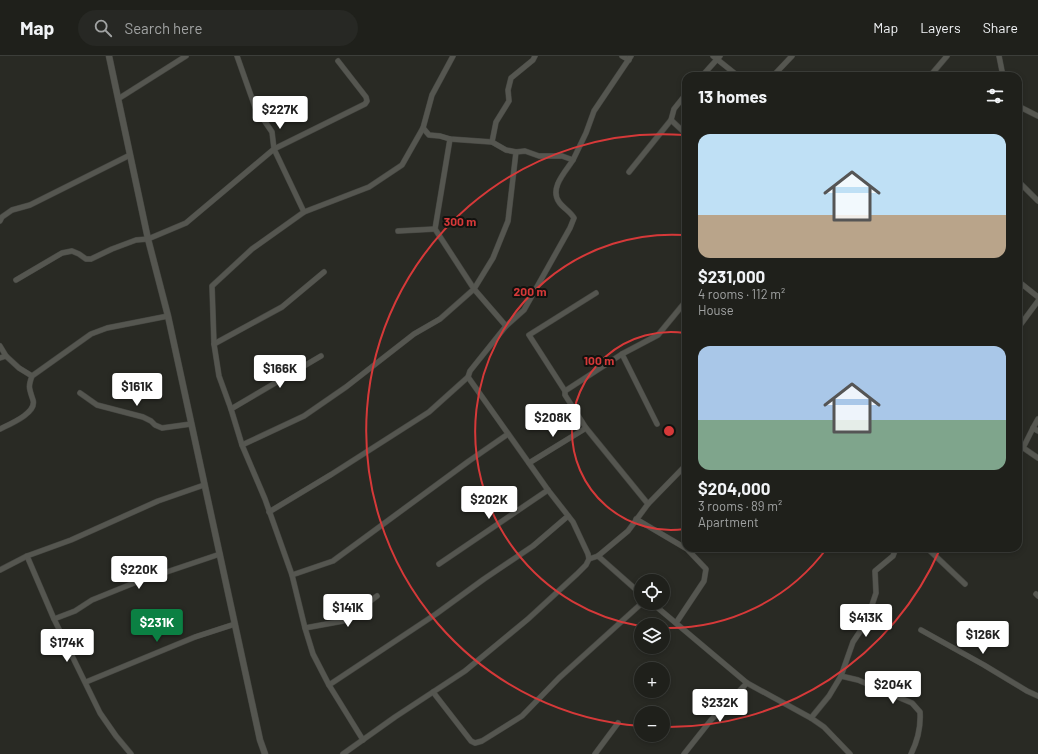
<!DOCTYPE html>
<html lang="en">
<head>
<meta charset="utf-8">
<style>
	body { margin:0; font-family:Barlow,sans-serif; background:#272824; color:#f1f3f6; height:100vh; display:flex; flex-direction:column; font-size:15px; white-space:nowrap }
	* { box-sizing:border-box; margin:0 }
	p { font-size:13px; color:#a1a3a3 }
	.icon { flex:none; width:22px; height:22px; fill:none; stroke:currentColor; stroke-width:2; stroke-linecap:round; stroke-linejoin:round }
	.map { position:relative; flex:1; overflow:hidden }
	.panel { position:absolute; left:682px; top:16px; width:340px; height:480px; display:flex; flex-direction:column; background:#1f201b; border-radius:12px; box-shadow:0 2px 6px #0003,0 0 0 1px #3c3e3a }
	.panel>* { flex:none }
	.fabs { position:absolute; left:634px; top:518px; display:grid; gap:8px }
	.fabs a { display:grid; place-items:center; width:36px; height:36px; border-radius:50%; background:#1f201b; box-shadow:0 2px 6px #0003,0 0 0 1px #3c3e3a; font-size:20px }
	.price { position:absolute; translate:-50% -34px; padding:0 9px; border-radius:4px; background:#fff; color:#222; font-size:13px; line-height:26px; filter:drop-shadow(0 1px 2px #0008) }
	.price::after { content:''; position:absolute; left:50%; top:24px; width:12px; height:9px; margin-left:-6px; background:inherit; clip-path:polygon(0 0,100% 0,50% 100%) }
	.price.active { background:#0b8043; color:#fff }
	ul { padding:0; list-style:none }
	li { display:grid; align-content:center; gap:8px; height:212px; padding:0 16px }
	li span { display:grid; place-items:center; height:124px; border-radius:12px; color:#555 }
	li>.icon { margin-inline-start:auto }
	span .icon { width:72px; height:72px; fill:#fffc; stroke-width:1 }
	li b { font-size:17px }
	h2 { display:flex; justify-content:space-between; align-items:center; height:48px; padding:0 16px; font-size:17px }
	header { display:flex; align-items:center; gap:24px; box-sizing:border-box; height:56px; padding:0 20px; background:#1f201b; border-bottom:1px solid #3c3e3a }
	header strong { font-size:19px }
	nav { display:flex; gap:22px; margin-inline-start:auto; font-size:14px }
	.search { width:280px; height:36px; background:#272824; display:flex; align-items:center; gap:10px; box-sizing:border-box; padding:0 14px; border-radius:22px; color:#a1a3a3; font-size:15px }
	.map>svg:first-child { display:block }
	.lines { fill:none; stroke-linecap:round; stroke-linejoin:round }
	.minor-casing { stroke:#444540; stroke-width:6 }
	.tertiary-casing { stroke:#444540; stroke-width:7 }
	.minor { stroke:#555650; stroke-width:5 }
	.tertiary { stroke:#555650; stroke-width:6 }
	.ring { fill:none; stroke:#d63939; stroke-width:2 }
	.centre { fill:#d63939; stroke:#12120f; stroke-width:2 }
	.ring-label { font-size:12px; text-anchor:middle; font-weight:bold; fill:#d63939; stroke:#12120f; stroke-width:4; stroke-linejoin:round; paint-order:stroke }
</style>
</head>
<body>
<header>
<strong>Map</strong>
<div class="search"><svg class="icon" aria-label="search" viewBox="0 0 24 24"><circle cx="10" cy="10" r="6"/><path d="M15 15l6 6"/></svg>Search here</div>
<nav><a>Map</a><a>Layers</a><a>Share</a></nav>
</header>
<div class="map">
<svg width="1038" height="698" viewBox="0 0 1038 698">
	<rect width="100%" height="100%" fill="#292a24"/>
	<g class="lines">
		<g class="minor-casing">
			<g id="minor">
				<polyline points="237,0 255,51 272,76 274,93 304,156"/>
				<polyline points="622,0 629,4"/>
				<polyline points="713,0 738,20"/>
				<polyline points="999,0 1003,20"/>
				<polyline points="702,20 720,0"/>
				<polyline points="773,20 792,0"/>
				<polyline points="930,20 947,0"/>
				<polyline points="118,43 186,0"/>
				<polyline points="1018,50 1038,60"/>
				<polyline points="671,64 686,78"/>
				<polyline points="423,72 429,79 440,80 450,83 492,86 506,94 516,96 525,95 539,100 562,100 573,104 586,77 594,55 631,0"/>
				<polyline points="450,83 435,173 474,233 506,270"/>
				<polyline points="492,86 496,66 509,45 508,34 511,22 533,4 535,0"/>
				<polyline points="629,116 671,64 674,53 686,38"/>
				<polyline points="1018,125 1038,145"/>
				<polyline points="0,165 2,161 12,154 30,149 130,99"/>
				<polyline points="686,170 686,178"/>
				<polyline points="398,175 435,173"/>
				<polyline points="16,224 62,197 72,195 79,198 86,203 91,203 112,193 136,184 148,183 186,167 274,93 365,48 367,45 366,41 338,5"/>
				<polyline points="1018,225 1038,241"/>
				<polyline points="1018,272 1038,245"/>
				<polyline points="214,288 282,251 324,216"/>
				<polyline points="0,290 6,300"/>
				<polyline points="622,298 657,368"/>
				<polyline points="0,302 6,300 19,312 32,320 91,278 107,272 168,260"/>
				<polyline points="468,321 548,434 573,466 588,498 589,503"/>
				<polyline points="565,335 529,279 596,237"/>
				<polyline points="80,337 97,349 143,361 151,365 155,369 162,372 191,368"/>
				<polyline points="231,353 321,300"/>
				<polyline points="1033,372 1038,363"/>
				<path d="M0 373C10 368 37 357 33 344 29 332 28 331 32 320"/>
				<polyline points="242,389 304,360 346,331 414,278 440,263 474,233 493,202 508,165 516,96"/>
				<polyline points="1018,391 1024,390 1033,372 1038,375"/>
				<polyline points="1022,391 1038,402"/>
				<polyline points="529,407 586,372"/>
				<polyline points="648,448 586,372 565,339 565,335 622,298 658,279 686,245"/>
				<path d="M269 456 332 418 429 356 468 321 470 315 506 270 524 254 570 172 574 162C570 155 563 152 559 146 549 132 566 115 573 104"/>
				<polyline points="636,463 687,493 706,513 704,525 676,567"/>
				<polyline points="927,492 965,528"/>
				<polyline points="27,500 54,563 100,657 116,680 131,698"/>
				<polyline points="598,500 641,538"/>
				<polyline points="439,508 548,434"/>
				<polyline points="0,514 27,500 71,484 158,445 204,429"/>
				<polyline points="292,519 333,505 469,405 508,378"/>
				<polyline points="1036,538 1038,540"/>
				<polyline points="652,547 747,627 811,662 824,671 850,698"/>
				<polyline points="54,563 75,555 92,544 134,527 220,498"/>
				<polyline points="305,572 343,565 377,540"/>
				<polyline points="921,574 984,609 1027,635 1038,640"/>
				<path d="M841 620 858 624 912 647 920 656C921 671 918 684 911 698"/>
				<polyline points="86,626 195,581 235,568"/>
				<polyline points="329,629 436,558 484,523 533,490 568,460"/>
				<polyline points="433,636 471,685 475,687 482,685 522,660 559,622 642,547"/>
				<polyline points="811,662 829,640 841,620 853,586 863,571 870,555 876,537 875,515 893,500 896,492"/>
				<polyline points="363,684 329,629 313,598 305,572 292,519 265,443 242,389 231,353 219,320 214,288 212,230 252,193 304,156 369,131 402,109 423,72 432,39 453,0"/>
				<polyline points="343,698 395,661 465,615 528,563 577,518 586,509 589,503 598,500 628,475 648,448 686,409"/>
				<polyline points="595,698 618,667"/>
				<polyline points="684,698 711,664 747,627"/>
			</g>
		</g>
		<g class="tertiary-casing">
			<polyline id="tertiary" points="109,0 148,183 168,260 260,684 265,698"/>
		</g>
		<use href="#minor" class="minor"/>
		<use href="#tertiary" class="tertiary"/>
	</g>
	<g class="ring">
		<path d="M685 473A99 99 0 1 1 685 277"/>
		<path d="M827 492A197 197 0 0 1 664 572M640 570A197 197 0 0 1 684 179"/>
		<path d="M940 493A296 296 0 0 1 664 671M641 670A296 296 0 0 1 684 79"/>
	</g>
	<circle cx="669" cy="375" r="6" class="centre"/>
	<g class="ring-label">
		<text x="460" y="170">300 m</text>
		<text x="530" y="240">200 m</text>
		<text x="599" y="309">100 m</text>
	</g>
</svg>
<div class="fabs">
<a><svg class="icon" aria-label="locate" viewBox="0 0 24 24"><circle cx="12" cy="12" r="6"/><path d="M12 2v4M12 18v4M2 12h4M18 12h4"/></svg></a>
<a><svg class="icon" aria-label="layers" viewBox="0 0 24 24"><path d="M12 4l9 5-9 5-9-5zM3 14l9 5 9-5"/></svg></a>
<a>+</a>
<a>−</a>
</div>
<b class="price" style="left:280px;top:74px">$227K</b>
<b class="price" style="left:280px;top:333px">$166K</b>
<b class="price" style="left:137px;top:351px">$161K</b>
<b class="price" style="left:553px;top:382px">$208K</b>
<b class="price" style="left:489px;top:464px">$202K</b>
<b class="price" style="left:139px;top:534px">$220K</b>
<b class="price" style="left:348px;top:572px">$141K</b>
<b class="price" style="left:866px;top:582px">$413K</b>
<b class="price active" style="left:157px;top:587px">$231K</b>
<b class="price" style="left:983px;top:599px">$126K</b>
<b class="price" style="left:67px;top:607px">$174K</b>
<b class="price" style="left:893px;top:649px">$204K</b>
<b class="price" style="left:720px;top:667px">$232K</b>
<section class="panel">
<h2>13 homes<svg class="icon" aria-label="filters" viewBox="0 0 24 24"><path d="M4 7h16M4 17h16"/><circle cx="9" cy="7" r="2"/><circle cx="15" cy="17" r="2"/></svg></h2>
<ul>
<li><span style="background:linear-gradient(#bfe0f5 65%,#b9a48a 0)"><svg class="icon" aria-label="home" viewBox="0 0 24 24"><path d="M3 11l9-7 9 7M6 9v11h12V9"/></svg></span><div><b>$231,000</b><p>4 rooms · 112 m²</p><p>House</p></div></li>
<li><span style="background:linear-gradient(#a9c7e8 60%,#7fa58c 0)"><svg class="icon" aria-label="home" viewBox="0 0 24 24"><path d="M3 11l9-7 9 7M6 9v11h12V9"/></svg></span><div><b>$204,000</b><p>3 rooms · 89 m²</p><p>Apartment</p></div></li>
</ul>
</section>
</div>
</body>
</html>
